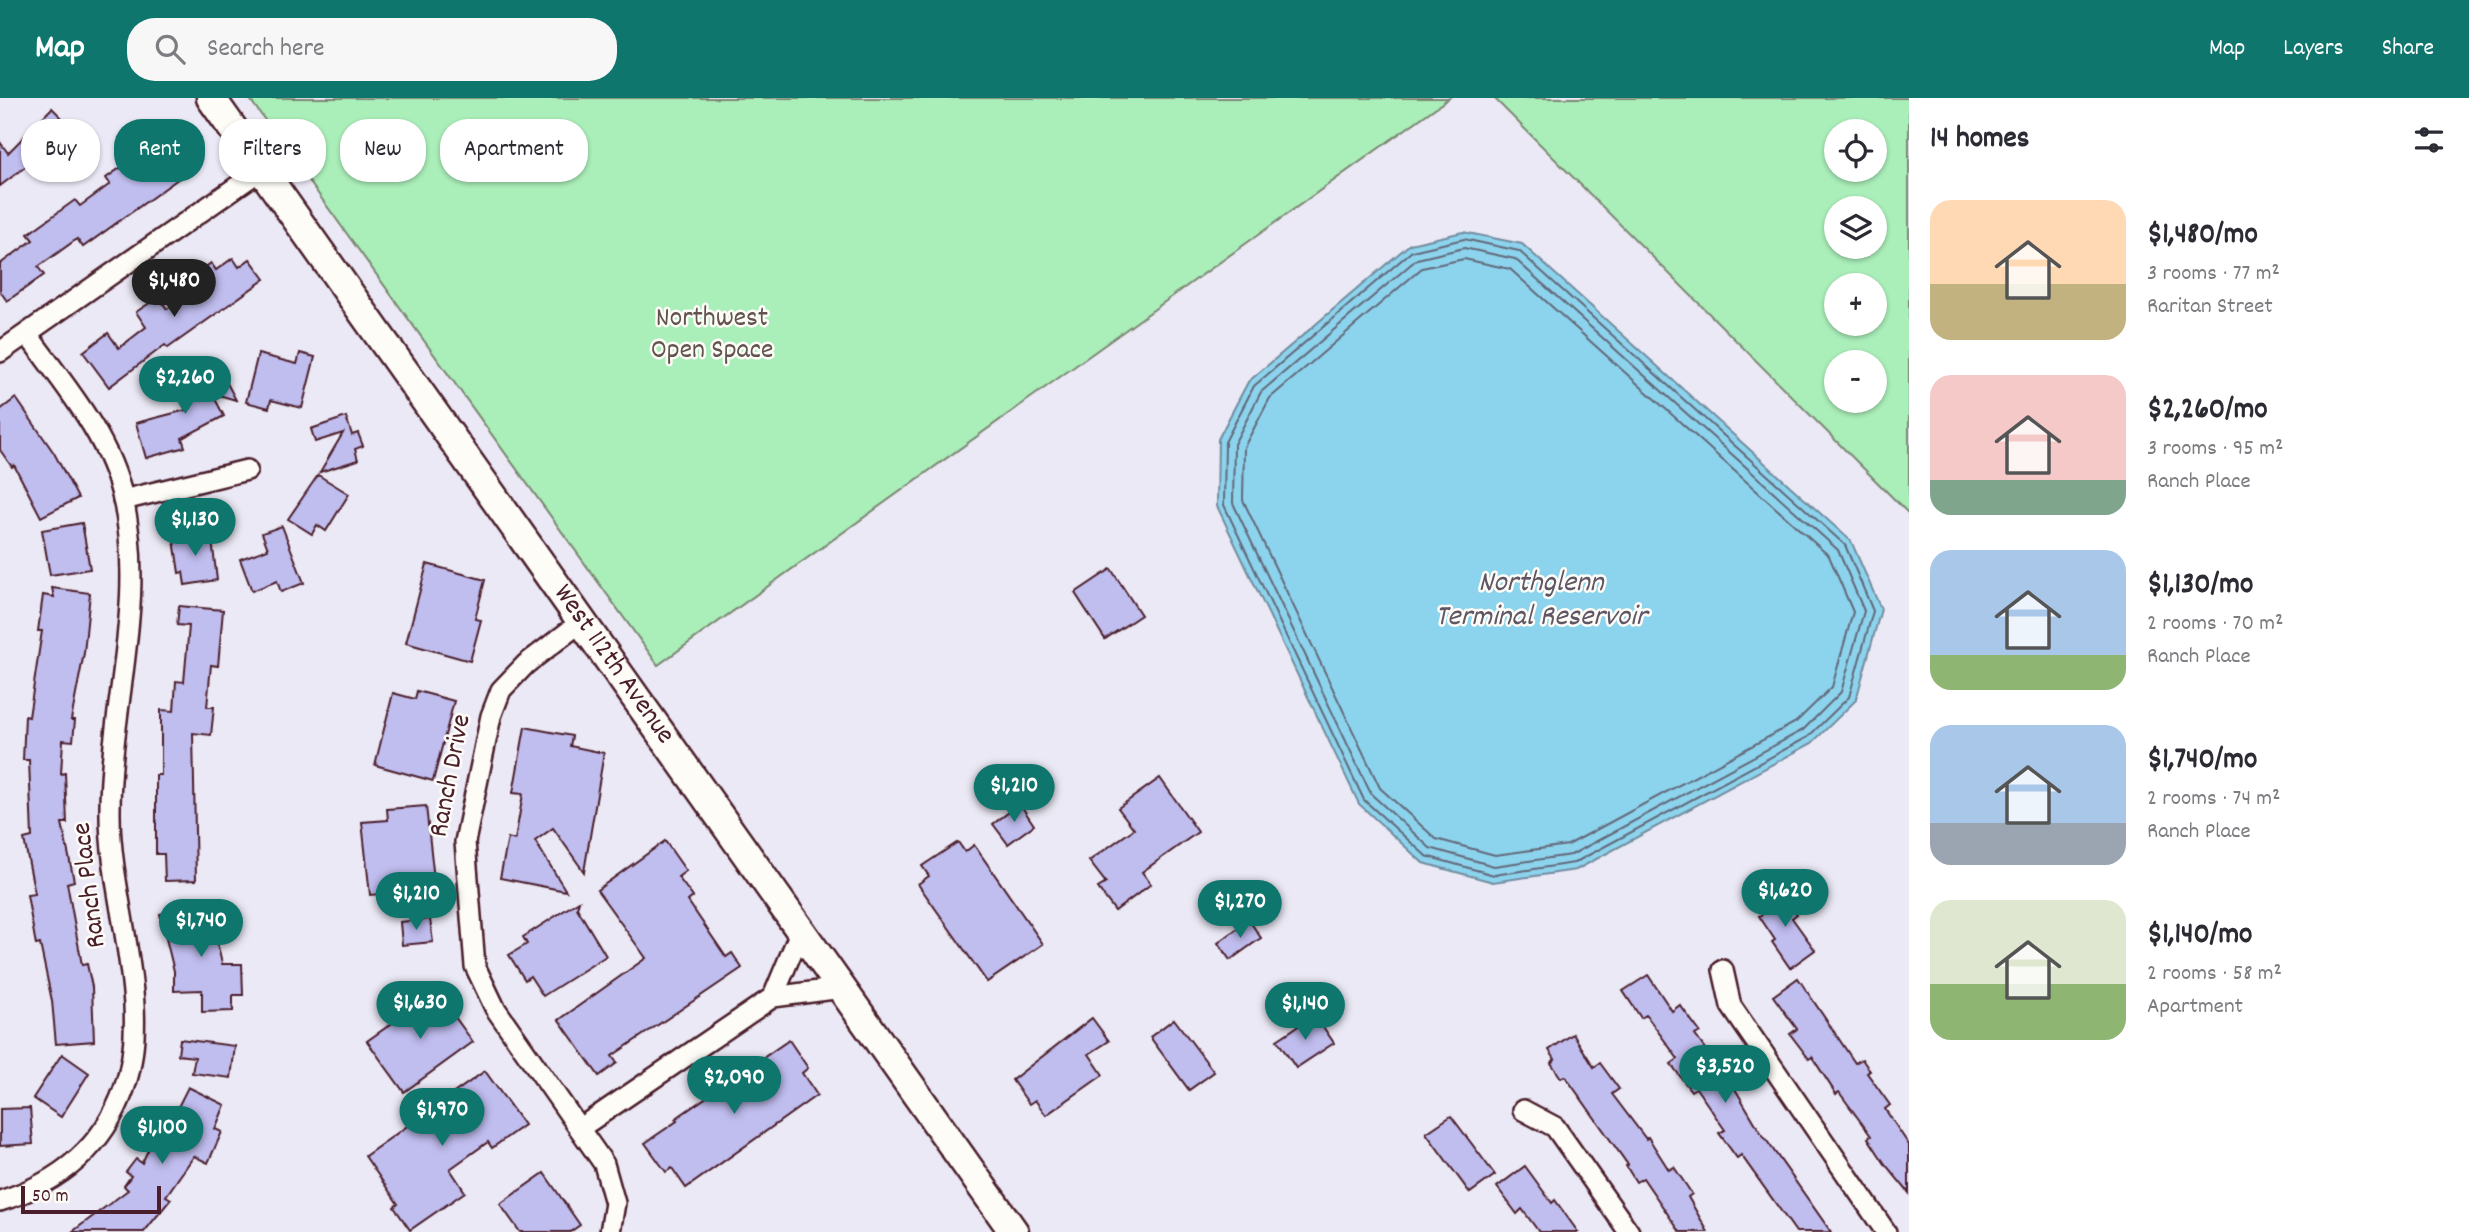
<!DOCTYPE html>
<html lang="en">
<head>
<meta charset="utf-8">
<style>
	body { margin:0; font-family:Dekko,sans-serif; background:#f7f7f7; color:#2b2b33; height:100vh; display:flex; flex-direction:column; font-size:26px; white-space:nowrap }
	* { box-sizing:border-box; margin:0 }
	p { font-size:23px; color:#7c7c81 }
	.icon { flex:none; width:38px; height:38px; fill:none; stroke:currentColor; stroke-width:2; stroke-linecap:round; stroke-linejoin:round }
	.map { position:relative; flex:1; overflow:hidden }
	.side { display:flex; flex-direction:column; background:#fff; width:560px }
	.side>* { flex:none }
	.hud { position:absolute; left:21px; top:21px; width:665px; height:63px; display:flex; gap:14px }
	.controls { position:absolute; left:1824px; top:21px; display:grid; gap:14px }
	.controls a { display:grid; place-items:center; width:63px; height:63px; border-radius:50%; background:#fff; box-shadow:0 2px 5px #0004; font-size:35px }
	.scale { position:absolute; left:21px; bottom:18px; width:140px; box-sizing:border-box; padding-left:7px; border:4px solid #4a1f2b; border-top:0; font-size:19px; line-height:24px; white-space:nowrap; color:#4a1f2b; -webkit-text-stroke:5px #fdfcf7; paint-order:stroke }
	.price { position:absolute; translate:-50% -60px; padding:0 16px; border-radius:24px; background:#0f766e; color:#fff; font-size:23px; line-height:46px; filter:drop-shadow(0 2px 4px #0008) }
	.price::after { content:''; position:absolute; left:50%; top:42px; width:21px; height:16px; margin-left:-10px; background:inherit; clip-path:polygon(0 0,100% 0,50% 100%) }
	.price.active { background:#222; color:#fff }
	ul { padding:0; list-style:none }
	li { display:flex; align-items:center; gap:21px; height:175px; padding:0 21px }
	li span { display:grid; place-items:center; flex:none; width:196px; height:140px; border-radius:21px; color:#555 }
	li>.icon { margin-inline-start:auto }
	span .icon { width:84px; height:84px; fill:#fffc; stroke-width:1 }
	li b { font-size:30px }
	h2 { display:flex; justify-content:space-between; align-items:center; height:84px; padding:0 21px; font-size:30px }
	.chip { padding:0 24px; border-radius:28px; background:#fff; box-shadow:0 2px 5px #0004; font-size:24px; line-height:63px }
	.chip.active { background:#0f766e; color:#fff }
	header { display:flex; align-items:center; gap:42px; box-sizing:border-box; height:98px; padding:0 35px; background:#0f766e; color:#fff }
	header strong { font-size:33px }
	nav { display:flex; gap:38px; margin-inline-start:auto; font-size:24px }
	.search { width:490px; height:63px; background:#f7f7f7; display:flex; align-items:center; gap:18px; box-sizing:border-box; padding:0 24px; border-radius:28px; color:#7c7c81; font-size:26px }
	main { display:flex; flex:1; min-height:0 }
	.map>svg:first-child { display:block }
	.green { fill:#aaeeb9; stroke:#7a8672; stroke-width:2; fill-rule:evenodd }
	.water { fill:#8cd4ed; stroke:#728c9f; stroke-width:2 }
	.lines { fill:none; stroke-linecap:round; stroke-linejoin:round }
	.shore { stroke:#646779; stroke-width:2 }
	.building { fill:#c0bdef; stroke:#4a1f2b; stroke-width:2 }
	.minor-casing { stroke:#4a1f2b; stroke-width:24 }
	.secondary-casing { stroke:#4a1f2b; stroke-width:33 }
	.minor { stroke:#fdfcf7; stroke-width:19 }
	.secondary { stroke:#fdfcf7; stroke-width:28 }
	.labels { text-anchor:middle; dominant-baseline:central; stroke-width:5; stroke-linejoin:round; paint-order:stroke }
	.park-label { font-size:28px; fill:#62534e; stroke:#fdfcf7 }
	.street-label { font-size:28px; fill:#4a1f2b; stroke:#fdfcf7 }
	.water-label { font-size:30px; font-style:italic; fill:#5e5565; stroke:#fdfcf7 }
</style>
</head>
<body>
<header>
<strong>Map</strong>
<div class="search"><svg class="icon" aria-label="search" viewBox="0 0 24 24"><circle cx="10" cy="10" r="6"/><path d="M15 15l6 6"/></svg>Search here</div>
<nav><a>Map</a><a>Layers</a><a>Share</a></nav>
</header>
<main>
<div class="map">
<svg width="1909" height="1134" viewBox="0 0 1909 1134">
	<rect width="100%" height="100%" fill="#ebe9f5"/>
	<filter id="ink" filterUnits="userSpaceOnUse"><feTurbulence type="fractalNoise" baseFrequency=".0143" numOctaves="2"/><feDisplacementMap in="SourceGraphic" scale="14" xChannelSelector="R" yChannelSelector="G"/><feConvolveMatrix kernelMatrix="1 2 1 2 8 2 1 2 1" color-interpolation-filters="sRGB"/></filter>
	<g filter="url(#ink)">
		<g class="green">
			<polygon points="249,0 1449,0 658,567"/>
			<path d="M1494 0H1909V416ZM1836 33H1874V72H1836ZM1836 110H1874V149H1836ZM1836 187H1874V226H1836ZM1836 264H1874V303H1836Z"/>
		</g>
		<polygon class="water" points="1463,134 1522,146 1851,443 1881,511 1856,602 1812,645 1576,772 1493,784 1423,765 1359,706 1217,408 1218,341 1248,284 1410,146"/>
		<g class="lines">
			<g class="shore">
				<polygon points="1464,141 1519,153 1845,447 1873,513 1849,599 1808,639 1574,765 1494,777 1426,758 1364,702 1224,407 1225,344 1254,288 1412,153"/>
				<polygon points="1464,150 1515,161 1838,452 1864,513 1841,594 1803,632 1571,757 1494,768 1430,750 1371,696 1233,405 1234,346 1261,294 1417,161"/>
				<polygon points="1464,161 1510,171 1829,458 1853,514 1832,589 1796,624 1568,747 1495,757 1436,741 1380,690 1243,402 1244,349 1270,300 1422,170"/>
			</g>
		</g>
		<g class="building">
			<polygon points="52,10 80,38 53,65 51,63 42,73 33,63 0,88 0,44 8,55"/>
			<polygon points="170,46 189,73 83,149 77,141 38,169 44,177 7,203 0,193 0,166 33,142 28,136 75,102 80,108 110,86 106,80 123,68 129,76"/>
			<polygon points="233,160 239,169 250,161 265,181 168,250 165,247 109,289 83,254 108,235 119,250 146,229 136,214 159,199 167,211 203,187 195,177 211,165 216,172"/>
			<polygon points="300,255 315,259 302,310 271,302 269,310 246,304 258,256 297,266"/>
			<polygon points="220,272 236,302 212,295 224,318 182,340 185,349 146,360 136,325 186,312 177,294"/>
			<polygon points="16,300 54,355 78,400 41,419 14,367 12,369 0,352 0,312"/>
			<polygon points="346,319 352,337 358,335 363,348 355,351 358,362 320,374 343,335 315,344 311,331"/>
			<polygon points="318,377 349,396 326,433 317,427 312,436 288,421"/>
			<polygon points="82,425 90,471 50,477 42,432"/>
			<polygon points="282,428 304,485 281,494 277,483 252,493 240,461 268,451 262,435"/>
			<polygon points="199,432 200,444 212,442 217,482 185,487 183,474 179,475 173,435"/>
			<polygon points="427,466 485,482 475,521 481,522 470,563 406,545"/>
			<polygon points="1111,471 1141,517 1105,541 1075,495"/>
			<polygon points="52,490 90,495 84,555 71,622 75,622 73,643 63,642 61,676 65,675 67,725 62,725 74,783 67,785 82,867 87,866 92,889 94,943 56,946 52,903 40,846 36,847 27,797 35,796 24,741 32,739 29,662 23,662 25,618 29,619 42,533 38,533 43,497 54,499"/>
			<polygon points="179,508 223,512 218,568 211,567 207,609 214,609 211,637 193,635 196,782 165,783 164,756 156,756 156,677 161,677 161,612 174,613 176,583 184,584 189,528 177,527"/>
			<polygon points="417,593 454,603 433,683 375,667 393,595 415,601"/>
			<polygon points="525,629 572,638 570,648 604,655 584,774 553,730 535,743 566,793 500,780 508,740 515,742 523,696 513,695"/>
			<polygon points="1160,680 1198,734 1142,774 1151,786 1115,813 1098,790 1106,785 1089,763 1134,731 1118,710"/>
			<polygon points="1020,706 1034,727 1008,746 993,726"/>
			<polygon points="426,708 435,791 370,797 362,724 388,722 387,711"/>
			<polygon points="665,743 686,773 678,779 693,799 688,803 726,859 732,855 742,870 612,958 617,965 599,978 559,922 646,860 597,792"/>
			<polygon points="958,744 965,754 974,747 1043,846 987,884 918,786 929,778 922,768"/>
			<polygon points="1780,791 1797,816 1792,820 1815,852 1790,870 1772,844 1775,842 1759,818 1763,816 1756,807"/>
			<polygon points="579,803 577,810 606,858 543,898 530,878 525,882 509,857 527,846 523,839"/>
			<polygon points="208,805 222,866 242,866 243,897 233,897 233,913 202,914 202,892 174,893 174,873 160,816"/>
			<polygon points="430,821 433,844 402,847 400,824"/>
			<polygon points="1249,822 1261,840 1230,862 1218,845"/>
			<polygon points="1648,877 1672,913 1680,907 1700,934 1695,937 1726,980 1728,979 1760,1033 1831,1134 1796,1134 1741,1057 1737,1060 1719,1035 1725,1032 1696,990 1691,993 1671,966 1678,961 1646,917 1641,920 1623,893"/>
			<polygon points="1798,880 1855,965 1862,961 1870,973 1867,975 1890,1007 1885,1011 1909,1047 1909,1095 1885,1066 1868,1040 1871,1038 1839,994 1836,996 1812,959 1809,961 1790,936 1797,931 1773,898"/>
			<polygon points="434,890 473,944 404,994 367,943 415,909 412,906"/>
			<polygon points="1315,917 1334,945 1296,970 1277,942"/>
			<polygon points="1092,920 1109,943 1089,956 1103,977 1046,1017 1035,1002 1029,1006 1012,982"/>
			<polygon points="1174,921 1214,974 1189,992 1150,939"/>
			<polygon points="1573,936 1594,969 1600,965 1619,991 1612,996 1646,1041 1648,1039 1669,1072 1674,1069 1692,1096 1688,1099 1708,1134 1680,1134 1643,1080 1636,1084 1626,1068 1628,1067 1565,978 1561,980 1551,965 1555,961 1549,952"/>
			<polygon points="180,941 235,948 231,980 192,975 195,959 178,957"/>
			<polygon points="789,942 808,970 802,975 817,997 686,1090 672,1070 666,1074 645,1045 677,1023 675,1021"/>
			<polygon points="62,956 89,975 61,1019 33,1000"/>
			<polygon points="485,973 524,1027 492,1050 488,1044 450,1071 465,1094 410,1132 394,1109 398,1106 365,1058"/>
			<polygon points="188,989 225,1007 215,1031 222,1034 208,1065 194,1058 166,1098 171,1101 144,1134 72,1134 128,1092 124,1088 131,1078 126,1074 136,1061 142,1065 167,1011 175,1015"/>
			<polygon points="30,1010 33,1046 0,1048 0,1011"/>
			<polygon points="1451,1018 1495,1077 1470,1095 1426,1035"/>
			<polygon points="1525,1068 1552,1105 1555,1102 1578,1134 1539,1134 1522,1111 1517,1116 1497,1089"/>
			<polygon points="544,1075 580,1127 570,1134 520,1134 500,1106"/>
		</g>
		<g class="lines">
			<g class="minor-casing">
				<g id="minor">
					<polyline points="0,254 262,71"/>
					<polyline points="123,402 247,372"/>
					<polyline points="581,524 526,566 501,592 491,618 465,744 475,868 495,910 604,1066 615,1105 610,1134"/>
					<polyline points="1723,872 1731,908 1886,1134"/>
					<polyline points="773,899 801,832"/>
					<polyline points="1523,1012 1555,1029 1629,1134"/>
					<polyline points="580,1030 773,899 842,890"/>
					<path d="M0 1103C59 1085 103 1050 124 991 154 908 110 804 110 717 109 612 147 505 123 401 109 338 65 288 28 237"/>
				</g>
			</g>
			<g class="secondary-casing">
				<g id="secondary">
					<path id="s1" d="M211 0 1014 1134"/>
				</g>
			</g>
			<use href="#minor" class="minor"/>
			<use href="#secondary" class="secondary"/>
		</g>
	</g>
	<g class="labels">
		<g class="park-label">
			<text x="712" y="222">Northwest<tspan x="712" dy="32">Open Space</tspan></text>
		</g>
		<g class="street-label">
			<text stroke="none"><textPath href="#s1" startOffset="695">West 112th Avenue</textPath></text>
			<text transform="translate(452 678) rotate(-79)">Ranch Drive</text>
			<text transform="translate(91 787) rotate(-97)">Ranch Place</text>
		</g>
		<g class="water-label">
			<text x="1541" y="486">Northglenn<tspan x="1541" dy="34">Terminal Reservoir</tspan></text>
		</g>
	</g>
</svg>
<div class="controls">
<a><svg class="icon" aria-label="locate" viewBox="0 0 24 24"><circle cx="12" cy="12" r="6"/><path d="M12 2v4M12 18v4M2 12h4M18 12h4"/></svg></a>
<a><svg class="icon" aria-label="layers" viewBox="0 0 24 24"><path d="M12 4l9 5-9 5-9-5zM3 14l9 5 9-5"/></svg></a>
<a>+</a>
<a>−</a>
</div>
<div class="scale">50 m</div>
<b class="price active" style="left:174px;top:221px">$1,480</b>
<b class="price" style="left:185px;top:318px">$2,260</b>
<b class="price" style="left:195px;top:460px">$1,130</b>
<b class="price" style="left:1014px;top:726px">$1,210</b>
<b class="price" style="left:1785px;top:831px">$1,620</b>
<b class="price" style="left:416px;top:834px">$1,210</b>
<b class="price" style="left:1240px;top:842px">$1,270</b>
<b class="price" style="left:201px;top:861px">$1,740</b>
<b class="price" style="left:420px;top:943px">$1,630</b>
<b class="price" style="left:1305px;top:944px">$1,140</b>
<b class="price" style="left:1725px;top:1007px">$3,520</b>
<b class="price" style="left:734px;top:1018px">$2,090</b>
<b class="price" style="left:442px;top:1050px">$1,970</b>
<b class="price" style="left:162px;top:1068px">$1,100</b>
<div class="hud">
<a class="chip">Buy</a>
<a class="chip active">Rent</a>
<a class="chip">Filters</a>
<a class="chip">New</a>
<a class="chip">Apartment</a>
</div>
</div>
<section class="side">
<h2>14 homes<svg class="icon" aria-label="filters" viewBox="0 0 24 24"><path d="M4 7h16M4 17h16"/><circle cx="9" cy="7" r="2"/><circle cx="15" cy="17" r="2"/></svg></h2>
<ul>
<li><span style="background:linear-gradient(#ffd9b3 60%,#c2b280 0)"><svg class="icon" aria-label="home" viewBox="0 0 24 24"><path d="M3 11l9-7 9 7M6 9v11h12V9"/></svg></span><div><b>$1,480/mo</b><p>3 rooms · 77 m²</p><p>Raritan Street</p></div></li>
<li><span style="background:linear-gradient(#f6c9c9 75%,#7fa58c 0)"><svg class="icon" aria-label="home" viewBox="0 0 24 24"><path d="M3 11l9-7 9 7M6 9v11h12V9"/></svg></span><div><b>$2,260/mo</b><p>3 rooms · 95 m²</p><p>Ranch Place</p></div></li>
<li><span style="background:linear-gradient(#a9c7e8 75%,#8fb573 0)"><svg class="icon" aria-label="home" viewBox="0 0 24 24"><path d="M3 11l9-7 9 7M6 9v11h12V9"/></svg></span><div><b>$1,130/mo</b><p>2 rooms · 70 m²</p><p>Ranch Place</p></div></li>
<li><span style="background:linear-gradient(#a9c7e8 70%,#9aa5b1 0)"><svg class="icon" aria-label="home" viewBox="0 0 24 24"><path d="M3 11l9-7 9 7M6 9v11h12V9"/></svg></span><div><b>$1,740/mo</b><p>2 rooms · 74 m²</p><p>Ranch Place</p></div></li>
<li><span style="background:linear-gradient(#dfe7d0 60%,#8fb573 0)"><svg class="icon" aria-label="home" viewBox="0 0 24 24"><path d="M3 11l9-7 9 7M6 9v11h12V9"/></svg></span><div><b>$1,140/mo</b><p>2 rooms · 58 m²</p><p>Apartment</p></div></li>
</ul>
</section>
</main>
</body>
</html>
